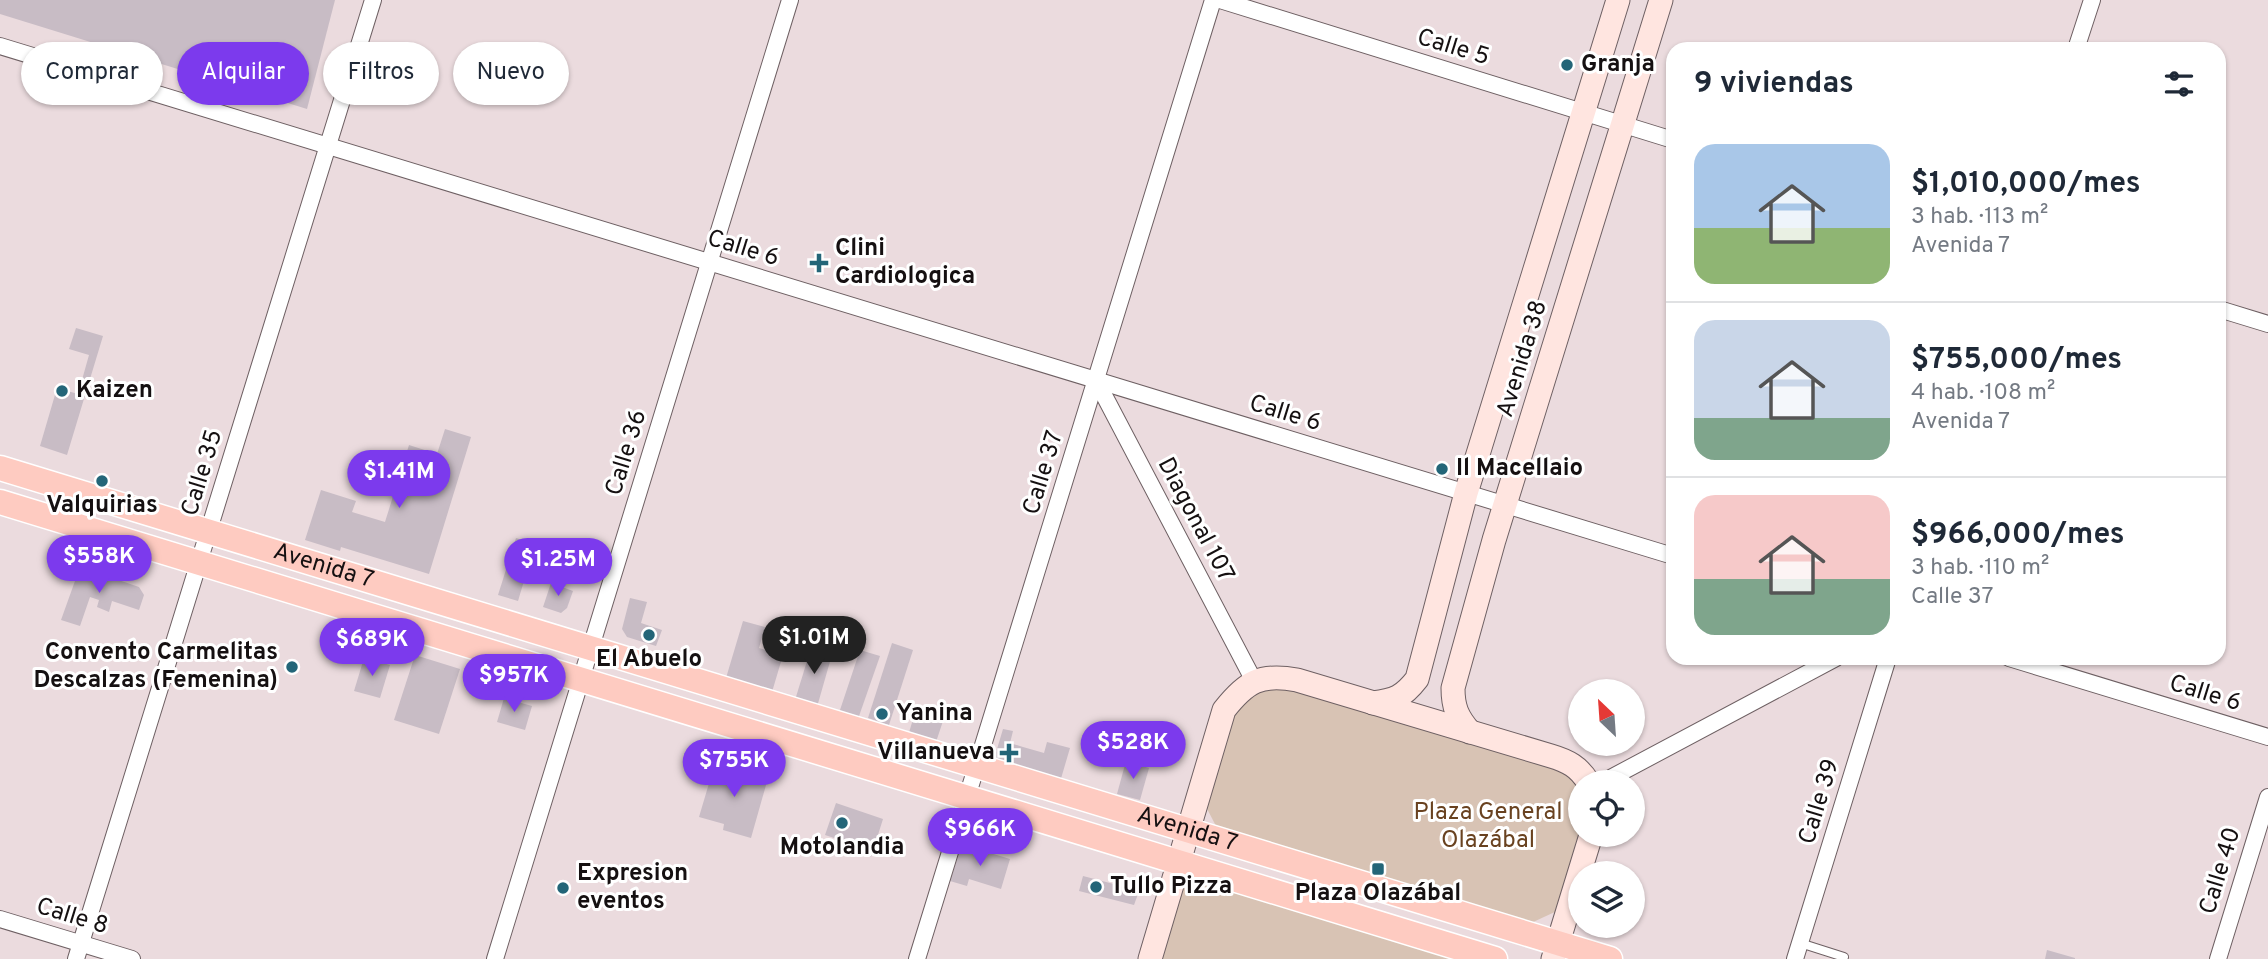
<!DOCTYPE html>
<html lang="es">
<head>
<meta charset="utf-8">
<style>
	body { margin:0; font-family:Overpass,sans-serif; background:#f6f6f7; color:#1f2937; height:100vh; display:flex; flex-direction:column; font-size:26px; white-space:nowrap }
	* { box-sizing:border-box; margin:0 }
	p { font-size:23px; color:#747a83 }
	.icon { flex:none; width:38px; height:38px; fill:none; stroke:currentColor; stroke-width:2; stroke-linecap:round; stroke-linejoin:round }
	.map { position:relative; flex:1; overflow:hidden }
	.details { position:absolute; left:1666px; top:42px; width:560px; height:623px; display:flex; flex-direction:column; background:#fff; border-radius:21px; box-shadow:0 2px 5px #0004 }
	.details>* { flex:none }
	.top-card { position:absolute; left:21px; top:42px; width:665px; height:63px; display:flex; gap:14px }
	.needle { width:46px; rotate:335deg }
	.controls { position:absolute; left:1568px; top:679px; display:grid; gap:14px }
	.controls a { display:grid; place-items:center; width:77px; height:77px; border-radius:50%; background:#fff; box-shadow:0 2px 5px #0004; font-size:35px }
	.price { position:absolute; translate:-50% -60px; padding:0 16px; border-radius:24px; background:#7c3aed; color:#fff; font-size:23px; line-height:46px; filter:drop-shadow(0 2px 4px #0008) }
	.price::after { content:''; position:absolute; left:50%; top:42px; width:21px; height:16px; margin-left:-10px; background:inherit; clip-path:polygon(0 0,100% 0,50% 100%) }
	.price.current { background:#222; color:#fff }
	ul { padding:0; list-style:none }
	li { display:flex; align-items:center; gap:21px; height:175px; padding:0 28px }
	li+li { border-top:2px solid #e0e1e3 }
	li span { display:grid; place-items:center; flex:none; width:196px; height:140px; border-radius:21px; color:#555 }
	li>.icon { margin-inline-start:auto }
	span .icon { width:84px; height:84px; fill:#fffc; stroke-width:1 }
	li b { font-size:30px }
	h2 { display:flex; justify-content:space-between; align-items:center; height:84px; padding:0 28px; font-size:30px }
	.tag { padding:0 24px; border-radius:32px; background:#fff; box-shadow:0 2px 5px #0004; font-size:24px; line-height:63px }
	.tag.current { background:#7c3aed; color:#fff }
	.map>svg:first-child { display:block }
	.green { fill:#d8c3b4 }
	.building { fill:#c8bcc5 }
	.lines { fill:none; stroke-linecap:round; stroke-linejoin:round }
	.lane-casing { stroke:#6e6063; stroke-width:10 }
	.street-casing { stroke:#6e6063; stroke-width:18 }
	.secondary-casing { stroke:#6e6063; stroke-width:25 }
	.primary-casing { stroke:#fff; stroke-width:27 }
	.lane { stroke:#fff; stroke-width:8 }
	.street { stroke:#fff; stroke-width:16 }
	.secondary { stroke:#ffe5e0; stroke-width:23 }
	.primary { stroke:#fecbc1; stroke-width:24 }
	.poi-dot { fill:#236578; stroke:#fff; stroke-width:2.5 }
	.labels { text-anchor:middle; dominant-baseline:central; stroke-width:6; stroke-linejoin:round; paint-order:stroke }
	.street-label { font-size:24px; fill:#151011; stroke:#fff }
	.poi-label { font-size:24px; font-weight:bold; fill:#151011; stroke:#fff; text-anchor:start }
	.park-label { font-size:24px; fill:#694220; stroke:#fff }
</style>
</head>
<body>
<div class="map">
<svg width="2268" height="959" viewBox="0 0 2268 959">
	<rect width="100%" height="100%" fill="#ebdbde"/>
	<g class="green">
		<polygon points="1279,681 1562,767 1580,784 1580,828 1557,911 1531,923 1216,826 1204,803 1232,706"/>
		<polygon points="1201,880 1459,959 1155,959 1175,892"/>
	</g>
	<g class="building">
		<polygon points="0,0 335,0 307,109 0,14"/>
		<polygon points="76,328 103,336 67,455 40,446 57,388 78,394 89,355 69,349"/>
		<polygon points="445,429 471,437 429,574 341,547 340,551 305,540 321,490 356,501 352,512 385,522 409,445 437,454"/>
		<polygon points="516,538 535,544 518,601 498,595"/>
		<polygon points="80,567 139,587 144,595 139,610 112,601 109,612 97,607 99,600 90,597 80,626 61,620"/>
		<polygon points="551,583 573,591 567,608 561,613 543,607"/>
		<polygon points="630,598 647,602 641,623 662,630 656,646 627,637 622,629"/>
		<polygon points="743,621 765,627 759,648 783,655 772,692 726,678"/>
		<polygon points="892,643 913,650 889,725 868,718"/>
		<polygon points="812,645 833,651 817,707 795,700"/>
		<polygon points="860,650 880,656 858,719 839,713"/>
		<polygon points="415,655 460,669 439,734 394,720"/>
		<polygon points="364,658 390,665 380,698 354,691"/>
		<polygon points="504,698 532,706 525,730 497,722"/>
		<polygon points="916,709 944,718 935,745 908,736"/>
		<polygon points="1003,729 1013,731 1010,743 1023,747 1044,753 1047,742 1070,748 1060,782 994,759"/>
		<polygon points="1126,761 1149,768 1140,800 1117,794"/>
		<polygon points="715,763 768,778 751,838 723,830 724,824 699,817"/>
		<polygon points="836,803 883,819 871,857 847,850 849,843 825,835"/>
		<polygon points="967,846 1010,859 1001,889 969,879 967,886 950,881 961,847"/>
		<polygon points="1083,876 1133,889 1138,894 1134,905 1079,891"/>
		<polygon points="2047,950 2075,958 2075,959 2045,959"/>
	</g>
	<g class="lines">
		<g class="lane-casing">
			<polyline id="lane" points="1800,943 1844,957 1843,959"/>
		</g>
		<g class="street-casing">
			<g id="street">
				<polyline points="1220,0 1673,140"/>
				<polyline points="0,46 1673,556"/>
				<polyline points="2076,49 2092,0"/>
				<polyline points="2219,309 2268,324"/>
				<polyline points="1096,380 1254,681"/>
				<polyline points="2009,658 2268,737"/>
				<polyline points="1603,782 1836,658"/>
				<polyline points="0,919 132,959"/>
				<polyline points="76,959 373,0"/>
				<polyline points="495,959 790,0"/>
				<polyline points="917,959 1213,0"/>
				<polyline points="1795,959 1888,658"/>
				<polyline points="2218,959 2268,797"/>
			</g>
		</g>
		<g class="secondary-casing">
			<g id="secondary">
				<path d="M1373 703C1395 700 1403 697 1417 679L1466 493 1618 0"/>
				<path d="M1470 732C1457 717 1453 707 1453 688L1494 540 1661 0"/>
				<path d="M1150 959 1224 710C1246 682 1260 673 1297 680L1551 756C1568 761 1579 767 1588 782"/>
				<polyline points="1553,959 1591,835"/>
			</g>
		</g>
		<g class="primary-casing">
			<g id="primary">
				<path id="s1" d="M0 468 1610 959"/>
				<polyline points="0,502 1495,959"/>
			</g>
		</g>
		<use href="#lane" class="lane"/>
		<use href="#street" class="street"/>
		<use href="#secondary" class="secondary"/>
		<use href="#primary" class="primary"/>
	</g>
	<g class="poi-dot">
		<circle cx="1567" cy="65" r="7"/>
		<path d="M815.5 252.5h7v7h7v7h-7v7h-7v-7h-7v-7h7z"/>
		<circle cx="62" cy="391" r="7"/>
		<circle cx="1442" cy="469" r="7"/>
		<circle cx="102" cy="481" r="7"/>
		<circle cx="649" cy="635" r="7"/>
		<circle cx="292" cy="667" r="7"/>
		<circle cx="882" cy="714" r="7"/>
		<path d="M1005.5 742.5h7v7h7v7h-7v7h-7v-7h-7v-7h7z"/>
		<circle cx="842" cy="823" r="7"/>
		<rect x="1371" y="862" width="14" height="14" rx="3.5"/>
		<circle cx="1096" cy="887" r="7"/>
		<circle cx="563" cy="888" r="7"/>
	</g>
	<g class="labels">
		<g class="street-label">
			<text transform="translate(1453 48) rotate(17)">Calle 5</text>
			<text transform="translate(743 249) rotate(17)">Calle 6</text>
			<text transform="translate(1523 359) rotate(-73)">Avenida 38</text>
			<text transform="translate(1285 414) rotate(17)">Calle 6</text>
			<text transform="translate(627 453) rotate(-73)">Calle 36</text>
			<text transform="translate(203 473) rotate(-73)">Calle 35</text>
			<text transform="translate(1044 473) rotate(-73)">Calle 37</text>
			<text transform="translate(1195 520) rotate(62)">Diagonal 107</text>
			<text stroke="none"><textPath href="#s1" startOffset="338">Avenida 7</textPath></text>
			<text transform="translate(2205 694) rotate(17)">Calle 6</text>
			<text transform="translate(1820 802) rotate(-73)">Calle 39</text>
			<text stroke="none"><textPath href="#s1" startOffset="1241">Avenida 7</textPath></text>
			<text transform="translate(2221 871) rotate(-73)">Calle 40</text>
			<text transform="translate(72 917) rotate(17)">Calle 8</text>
		</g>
		<g class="poi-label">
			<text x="1581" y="65">Granja</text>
			<text x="835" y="249">Clini<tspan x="835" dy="28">Cardiologica</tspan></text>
			<text x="76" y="391">Kaizen</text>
			<text x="1456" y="469">Il Macellaio</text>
			<text x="102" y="506" text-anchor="middle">Valquirias</text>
			<text x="278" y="653" text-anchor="end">Convento Carmelitas<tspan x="278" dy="28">Descalzas (Femenina)</tspan></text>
			<text x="649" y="660" text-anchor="middle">El Abuelo</text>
			<text x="896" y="714">Yanina</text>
			<text x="995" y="753" text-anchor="end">Villanueva</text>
			<text x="842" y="848" text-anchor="middle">Motolandia</text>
			<text x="577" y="874">Expresion<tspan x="577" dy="28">eventos</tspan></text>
			<text x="1110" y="887">Tullo Pizza</text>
			<text x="1378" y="894" text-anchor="middle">Plaza Olazábal</text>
		</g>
		<g class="park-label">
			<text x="1488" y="813">Plaza General<tspan x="1488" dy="28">Olazábal</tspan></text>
		</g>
	</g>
</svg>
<div class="controls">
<a><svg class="needle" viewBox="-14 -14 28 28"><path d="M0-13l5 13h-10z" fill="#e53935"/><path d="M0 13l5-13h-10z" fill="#747a83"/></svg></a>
<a><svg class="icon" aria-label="locate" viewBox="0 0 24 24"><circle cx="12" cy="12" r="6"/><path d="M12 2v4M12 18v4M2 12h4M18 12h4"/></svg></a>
<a><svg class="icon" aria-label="layers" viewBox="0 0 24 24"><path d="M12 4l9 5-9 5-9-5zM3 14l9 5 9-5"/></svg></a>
</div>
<b class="price" style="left:399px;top:510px">$1.41M</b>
<b class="price" style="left:99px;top:595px">$558K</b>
<b class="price" style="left:558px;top:598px">$1.25M</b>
<b class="price current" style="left:814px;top:676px">$1.01M</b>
<b class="price" style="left:372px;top:678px">$689K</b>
<b class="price" style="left:514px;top:714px">$957K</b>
<b class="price" style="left:1133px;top:781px">$528K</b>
<b class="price" style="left:734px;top:799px">$755K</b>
<b class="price" style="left:980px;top:868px">$966K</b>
<div class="top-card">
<a class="tag">Comprar</a>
<a class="tag current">Alquilar</a>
<a class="tag">Filtros</a>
<a class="tag">Nuevo</a>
</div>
<section class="details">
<h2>9 viviendas<svg class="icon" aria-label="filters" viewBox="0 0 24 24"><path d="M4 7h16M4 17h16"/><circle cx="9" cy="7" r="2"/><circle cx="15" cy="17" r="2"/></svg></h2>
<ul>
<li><span style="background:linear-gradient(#a9c7e8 60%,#8fb573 0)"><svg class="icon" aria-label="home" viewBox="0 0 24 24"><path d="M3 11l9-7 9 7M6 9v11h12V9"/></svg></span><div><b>$1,010,000/mes</b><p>3 hab. · 113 m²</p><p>Avenida 7</p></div></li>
<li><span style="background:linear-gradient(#c9d6e8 70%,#7fa58c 0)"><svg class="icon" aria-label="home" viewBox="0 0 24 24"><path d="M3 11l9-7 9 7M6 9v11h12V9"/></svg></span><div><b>$755,000/mes</b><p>4 hab. · 108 m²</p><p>Avenida 7</p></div></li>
<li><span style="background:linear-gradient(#f6c9c9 60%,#7fa58c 0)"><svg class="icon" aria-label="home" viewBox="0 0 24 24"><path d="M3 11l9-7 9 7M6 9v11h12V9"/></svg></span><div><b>$966,000/mes</b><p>3 hab. · 110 m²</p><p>Calle 37</p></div></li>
</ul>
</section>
</div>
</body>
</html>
